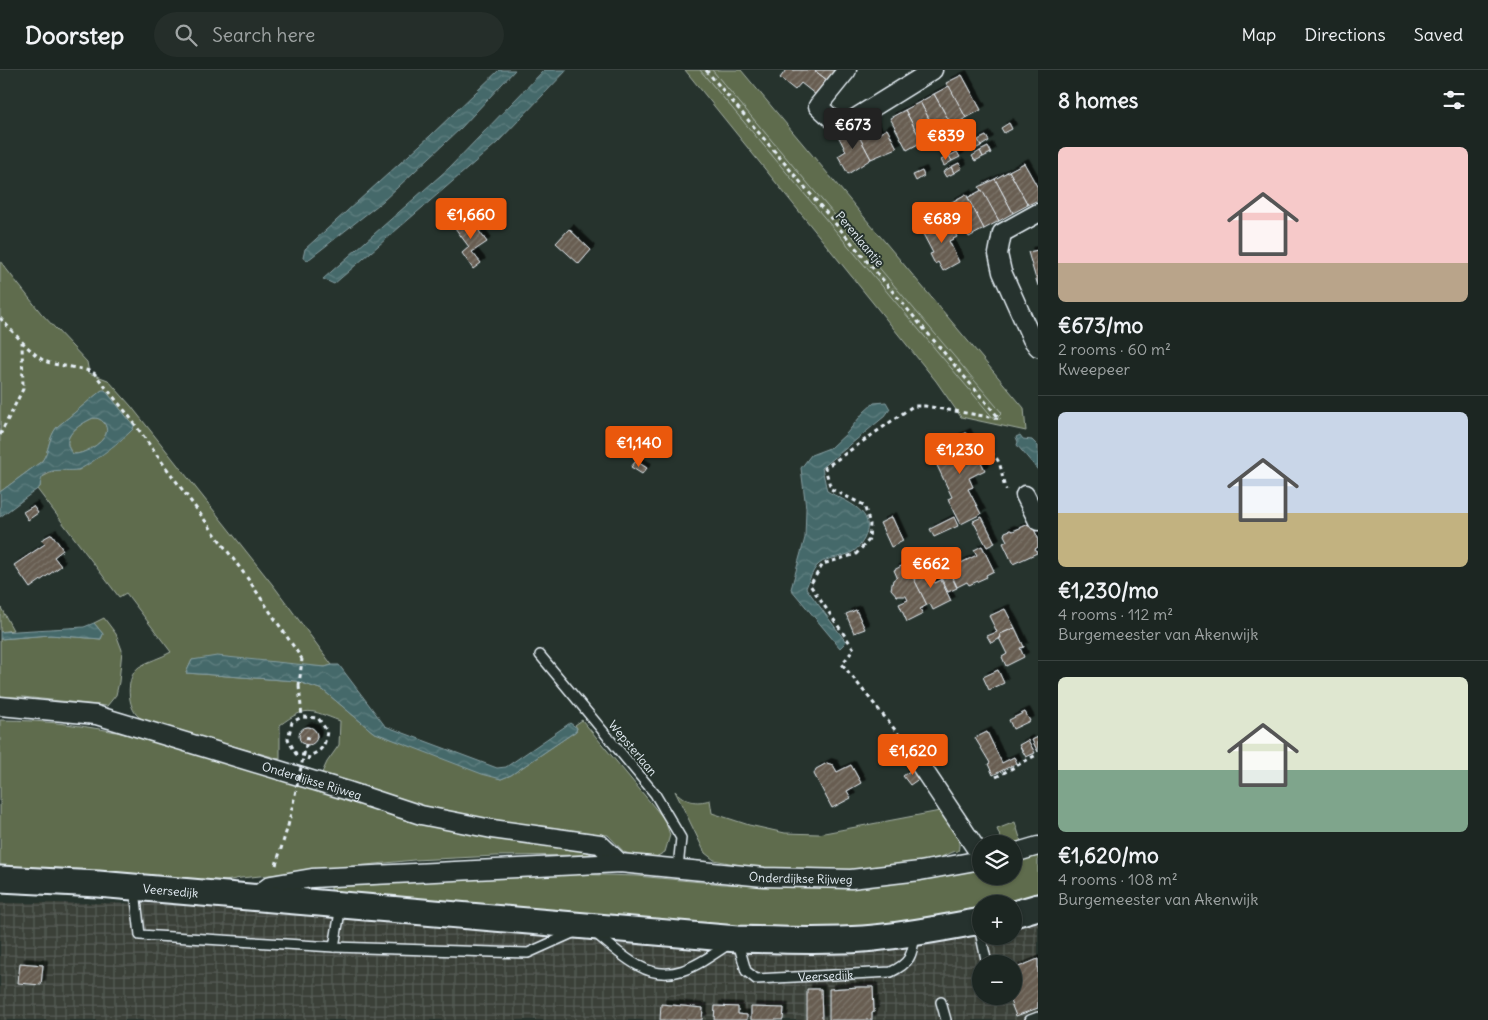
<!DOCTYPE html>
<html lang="en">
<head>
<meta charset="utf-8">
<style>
	body { margin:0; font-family:Delius,sans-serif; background:#252e2a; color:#f1f3f6; height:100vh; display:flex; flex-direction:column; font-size:19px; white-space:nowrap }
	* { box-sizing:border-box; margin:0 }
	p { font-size:16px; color:#a0a5a5 }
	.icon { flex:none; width:28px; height:28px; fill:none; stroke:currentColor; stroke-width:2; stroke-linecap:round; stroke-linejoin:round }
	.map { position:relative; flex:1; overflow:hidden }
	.side { display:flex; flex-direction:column; background:#1c2622; width:450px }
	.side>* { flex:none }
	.buttons { position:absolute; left:972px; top:765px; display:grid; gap:10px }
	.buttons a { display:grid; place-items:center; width:50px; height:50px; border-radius:50%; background:#1c2622; box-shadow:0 1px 4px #0004,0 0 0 1px #3a4340; font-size:25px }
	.price { position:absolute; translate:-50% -42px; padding:0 11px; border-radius:5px; background:#ea580c; color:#fff; font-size:16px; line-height:32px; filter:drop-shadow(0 1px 2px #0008) }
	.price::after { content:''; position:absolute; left:50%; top:30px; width:15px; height:11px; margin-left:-8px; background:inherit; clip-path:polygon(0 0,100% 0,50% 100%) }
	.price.on { background:#222; color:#fff }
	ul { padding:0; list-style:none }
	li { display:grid; align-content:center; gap:10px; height:265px; padding:0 20px }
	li+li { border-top:1px solid #3a4340 }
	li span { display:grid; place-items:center; height:155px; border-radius:8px; color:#555 }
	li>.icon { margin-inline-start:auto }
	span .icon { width:90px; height:90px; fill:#fffc; stroke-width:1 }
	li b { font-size:21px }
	h2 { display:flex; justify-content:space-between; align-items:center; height:60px; padding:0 20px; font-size:21px }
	header { display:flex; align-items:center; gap:30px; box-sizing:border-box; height:70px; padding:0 25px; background:#1c2622; border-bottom:1px solid #3a4340 }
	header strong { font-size:24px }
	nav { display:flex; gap:28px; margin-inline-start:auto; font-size:18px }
	.search { width:350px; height:45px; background:#252e2a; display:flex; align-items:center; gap:12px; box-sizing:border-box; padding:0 18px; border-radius:28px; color:#a0a5a5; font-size:19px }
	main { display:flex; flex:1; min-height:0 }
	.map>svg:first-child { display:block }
	.industrial { fill:url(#industrial-grid); fill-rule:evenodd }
	.green { fill:#5e6c4e; stroke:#a3aea3 }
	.forest { fill:url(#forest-crowns); stroke:#a3aea3 }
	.water { fill:url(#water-waves); stroke:#869fa3; fill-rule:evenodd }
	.building { fill:url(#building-hatch); stroke:#e8f1f8; filter:url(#shadow) }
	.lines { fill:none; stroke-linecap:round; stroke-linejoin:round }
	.service-casing { stroke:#e8f1f8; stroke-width:12 }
	.minor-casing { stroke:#e8f1f8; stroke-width:21 }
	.secondary-casing { stroke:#e8f1f8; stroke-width:29 }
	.path { stroke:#e8f1f8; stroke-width:3; stroke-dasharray:4 4; stroke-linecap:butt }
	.service { stroke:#26332d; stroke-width:9 }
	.minor { stroke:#26332d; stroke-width:18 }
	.secondary { stroke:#26332d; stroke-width:25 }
	.path-bridge { stroke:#e8f1f8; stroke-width:3; stroke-dasharray:4 4; stroke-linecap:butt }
	.labels { text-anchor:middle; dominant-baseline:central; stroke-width:4; stroke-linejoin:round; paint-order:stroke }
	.street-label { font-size:12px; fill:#e8f1f8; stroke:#26332d }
</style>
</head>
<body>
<header>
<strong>Doorstep</strong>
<div class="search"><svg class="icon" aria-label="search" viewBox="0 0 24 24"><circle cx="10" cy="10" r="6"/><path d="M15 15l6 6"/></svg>Search here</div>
<nav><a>Map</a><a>Directions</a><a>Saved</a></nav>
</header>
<main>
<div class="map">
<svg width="1038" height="950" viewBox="0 0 1038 950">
	<defs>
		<pattern id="industrial-grid" width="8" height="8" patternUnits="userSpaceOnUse" patternTransform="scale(1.25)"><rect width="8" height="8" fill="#3a4038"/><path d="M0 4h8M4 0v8" fill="none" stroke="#565c56"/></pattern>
		<pattern id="forest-crowns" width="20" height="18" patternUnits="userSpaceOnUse" patternTransform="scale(1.25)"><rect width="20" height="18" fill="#5e6c4e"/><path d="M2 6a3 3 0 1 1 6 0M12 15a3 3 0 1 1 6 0" fill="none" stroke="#758168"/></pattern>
		<pattern id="water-waves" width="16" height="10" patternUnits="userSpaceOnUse" patternTransform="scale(1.25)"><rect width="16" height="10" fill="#45696a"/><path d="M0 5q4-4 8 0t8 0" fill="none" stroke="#607f80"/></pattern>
		<pattern id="building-hatch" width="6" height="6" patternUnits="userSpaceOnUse" patternTransform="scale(1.25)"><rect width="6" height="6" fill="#675d51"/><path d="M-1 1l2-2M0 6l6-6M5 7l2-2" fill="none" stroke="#7d756b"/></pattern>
		<filter id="shadow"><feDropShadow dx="4.5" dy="-4.5" stdDeviation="0" flood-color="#0009"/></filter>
	</defs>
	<rect width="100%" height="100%" fill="#26332d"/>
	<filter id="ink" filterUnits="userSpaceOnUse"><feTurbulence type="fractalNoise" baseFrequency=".02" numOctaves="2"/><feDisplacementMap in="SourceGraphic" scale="10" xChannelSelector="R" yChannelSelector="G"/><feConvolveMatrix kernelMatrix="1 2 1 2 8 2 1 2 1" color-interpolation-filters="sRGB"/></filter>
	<g filter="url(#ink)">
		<path class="industrial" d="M0 833 981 835V866H1014V836H1038V950H0ZM981 894H1014V926H981Z"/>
		<g class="green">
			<polygon points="685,0 700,0 996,349 1001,343 712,0 741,0 1024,338 1026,361 961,347 936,311"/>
			<path d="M0 191 41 243 87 292 89 303 108 310 131 336 276 519 332 595 325 597 192 590 186 603 296 611 323 620 373 662 501 709 511 705 576 661 577 658 575 655 582 650 665 750 670 765 665 782 652 789 635 786 624 782 608 765 512 756 445 743 321 705 327 692 339 675 340 651C310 640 307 635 280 655V689L158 655C152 653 144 651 139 647 127 638 125 607 139 597 148 591 161 588 171 582L126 523 119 527 37 419 40 417V410L44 406 58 399 79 400 130 362 102 320 57 357C48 368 50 380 42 391L0 422Z"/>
			<path d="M93 348C101 347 109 355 106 364 102 374 83 385 73 384 58 368 78 355 93 348Z"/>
			<polygon points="104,548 116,564 122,580 119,612 116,625 107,636 23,627 0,627 0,569 50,565 101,569 103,564 94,553"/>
			<path d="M0 650C46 650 90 656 135 666L584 780 593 785 496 786 414 790 241 808 194 817 0 798Z"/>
			<path d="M675 721C685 732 696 734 710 730L712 743 749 755 785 763 819 764 940 741C948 753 963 766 958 781L952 782 939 788 899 796 875 797 838 803H781L714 790 705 783Z"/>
			<polygon points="1038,784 1038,826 1005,834 981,834 981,839 907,853 829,859 750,859 331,824 331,817 570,804 637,806 723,814 840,818 911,810 981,798 981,806 1014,806 1014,790"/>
		</g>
		<g class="forest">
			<polygon points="700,0 712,0 1002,343 995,350"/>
			<polygon points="0,536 13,560 0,562"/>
			<polygon points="1015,752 1021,771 1014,774 1003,774 997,759"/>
		</g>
		<g class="water">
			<polygon points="499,0 515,0 461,58 383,131 308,190 303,188 305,179 430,66"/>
			<polygon points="544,0 567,0 497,73 334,214 323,209 449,98"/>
			<path d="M102 320H105L134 356 133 359C125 368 91 394 80 399 68 404 41 392 40 417L0 447V422L42 391C50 380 48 368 57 357ZM93 348C101 347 109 355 106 364 102 374 83 385 73 384 58 368 78 355 93 348Z"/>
			<path d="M886 332 890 339 885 346 822 398 827 421C846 432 878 441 864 469 860 476 856 481 848 484 838 488 828 487 819 494 813 499 809 511 806 518L846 572 840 578 791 519 805 468 806 438 801 398 811 385 832 377 847 363 864 342 874 333Z"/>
			<polygon points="1020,365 1023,369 1032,370 1038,376 1038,400 1017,375 1018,372 1016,367"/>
			<polygon points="94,553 103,564 101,569 50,565 0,569 0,562 84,557"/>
			<polygon points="217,586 325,597 332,595 339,595 385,656 497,698 506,697 570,653 577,658 576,661 511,705 501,709 482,704 373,662 323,620 296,611 186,603 192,590"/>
		</g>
		<g class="building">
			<polygon points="786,0 814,0 827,10 816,25 801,13 795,20 780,8"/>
			<polygon points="814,0 836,0 827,10"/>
			<polygon points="962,5 981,40 966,48 946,13"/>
			<polygon points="949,16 966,48 952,56 934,24"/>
			<polygon points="934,24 952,56 937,64 920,32"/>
			<polygon points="920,32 937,64 922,72 905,40"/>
			<polygon points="905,40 922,72 907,80 890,48"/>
			<polygon points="869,47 878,64 887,59 897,78 871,89 853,55"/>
			<polygon points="1009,53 1012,59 1004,63 1001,58"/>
			<polygon points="853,55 871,89 848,104 838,86 846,81 837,64"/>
			<polygon points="986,66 989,71 981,76 978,70"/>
			<polygon points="978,70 981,76 973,80 970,75"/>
			<polygon points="988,77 991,83 983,87 980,81"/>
			<polygon points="980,81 983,87 975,91 972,86"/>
			<polygon points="957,82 960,87 952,91 949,86"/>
			<polygon points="949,86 952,91 944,96 941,90"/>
			<polygon points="959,93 962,98 954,103 951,97"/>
			<polygon points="1024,93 1038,118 1038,130 1028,135 1009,101"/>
			<polygon points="951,97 954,103 946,107 943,102"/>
			<polygon points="922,101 924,106 916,111 913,105"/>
			<polygon points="1009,101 1028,135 1013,143 995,109"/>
			<polygon points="995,109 1013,143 999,151 979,117"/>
			<polygon points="982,120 999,151 984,159 967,128"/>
			<polygon points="966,124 984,159 969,167 950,133"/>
			<polygon points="469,147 474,154 476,153 481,160 479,161 487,172 472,182 481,193 473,199 462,183 469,177 455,158"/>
			<polygon points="948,148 957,167 949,171 959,192 943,201 938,192 935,194 930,184 933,183 922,162"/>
			<polygon points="569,159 591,180 579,194 556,173"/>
			<polygon points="1038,180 1038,216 1028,182"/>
			<polygon points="966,363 985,400 969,408 973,417 968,419 981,444 961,454 948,429 952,427 932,385 948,377 946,373"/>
			<polygon points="636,391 647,398 642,404 631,397"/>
			<polygon points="33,436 38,443 28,450 23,442"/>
			<polygon points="892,447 903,471 891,477 880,453"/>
			<polygon points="954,447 958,456 934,467 930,459"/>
			<polygon points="982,447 995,473 987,477 973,451"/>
			<polygon points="1031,453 1038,468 1038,477 1035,479 1037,483 1013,494 1003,473 1007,471 1004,465 1005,462 1010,460 1013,461"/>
			<polygon points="52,464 63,480 54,487 61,496 30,518 14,495 45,474 41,470"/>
			<polygon points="982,476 994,501 986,505 987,507 969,515 967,512 957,517 950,501 960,496 959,494 977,485 974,480"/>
			<polygon points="941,484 948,499 935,505 928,489"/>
			<polygon points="907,493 927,535 920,539 923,544 907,552 899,534 908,530 906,526 897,526 891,519 893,510 897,507 894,500"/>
			<polygon points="917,497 921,499 924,504 929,501 935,513 941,510 951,531 933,540 930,534 927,535 910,501"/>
			<polygon points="948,499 957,518 948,522 939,504"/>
			<polygon points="1005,539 1015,558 1000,564 1001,568 991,573 987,566 997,562 989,546"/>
			<polygon points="856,540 865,559 854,563 846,544"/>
			<polygon points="1015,558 1024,577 1020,578 1024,587 1006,596 1002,587 1007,584 999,568 1001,568 1000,564"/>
			<polygon points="998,600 1004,613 989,620 983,607"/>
			<polygon points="1025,642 1030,651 1013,659 1009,650"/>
			<circle cx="308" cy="666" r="9"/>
			<polygon points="987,662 1002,693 1014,687 1017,693 993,705 988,694 990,693 975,668"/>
			<polygon points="1038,667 1038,682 1032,670"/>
			<polygon points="1028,670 1035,683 1026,687 1019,675"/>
			<polygon points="827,693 833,695 837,702 851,695 861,713 847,721 851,728 832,738 814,704 816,699"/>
			<polygon points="916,696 923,706 910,715 903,706"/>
			<polygon points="1038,889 1038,938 1016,946 1008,926 1014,926 1014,899"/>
			<polygon points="20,893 43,895 41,915 18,913"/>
			<polygon points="859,917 873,917 874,942 872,943 872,950 829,950 829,919"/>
			<polygon points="807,919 821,919 822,950 807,950"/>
			<polygon points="661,934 703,938 702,950 660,950"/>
			<polygon points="715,936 738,937 738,944 747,945 747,950 714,950"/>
			<polygon points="751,937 784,938 783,950 751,950"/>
		</g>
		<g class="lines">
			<g class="service-casing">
				<g id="service">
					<polyline points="540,585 655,724 681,768 678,798"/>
					<polyline points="135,820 140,865 334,877"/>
					<polyline points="341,836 334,877 528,883 575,862"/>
					<path id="s1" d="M595 863C609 874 623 888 639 896 676 917 706 888 737 869L746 901 756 909 891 902C910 893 912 886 915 865"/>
					<polyline points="981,866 987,894"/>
					<polyline points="941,932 946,950"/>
					<polyline points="1030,950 1038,947"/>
				</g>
			</g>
			<g class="minor-casing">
				<g id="minor">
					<polyline points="847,0 818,36 841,57 933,0"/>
					<polyline points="1038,143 1002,163 998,184 1002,202 1032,269 1038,277"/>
					<polyline points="1025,425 1038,451"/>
					<path id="s2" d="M0 636 96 645 345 720 421 745 492 759 600 774 620 793"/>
					<polyline points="911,681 981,786"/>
					<polyline points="1014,783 1038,776"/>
					<path id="s3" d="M252 829 271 815 312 808 620 793 764 807 851 809 920 801 981 790"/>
				</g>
			</g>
			<g class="secondary-casing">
				<g id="secondary">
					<path id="s4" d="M0 809 98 814 737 869C779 870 821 872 863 869 903 866 942 858 981 851"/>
					<polyline points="1014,844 1038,837"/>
				</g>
			</g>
			<g class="path">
				<polyline points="706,0 1000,349"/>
				<path d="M0 248C11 259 32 285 45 291 58 297 79 296 94 303L129 346 151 377 248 509 302 589"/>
				<polyline points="0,365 23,319 22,272"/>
				<path d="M983 369C983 378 992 382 997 389 1003 398 1001 409 1006 420"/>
				<polyline points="299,616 302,647"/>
				<polyline points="900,666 842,594 854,579 810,515 823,494 856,484 869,470 870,454 864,435 831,419 825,398 913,336 925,336 1001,349"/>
				<path d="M308 690 309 686C324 680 325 675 327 661L318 648 302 647 292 652 288 669 296 684 309 686"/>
				<polyline points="996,707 1038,684"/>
				<polyline points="276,795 288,756"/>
			</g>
			<use href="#service" class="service"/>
			<use href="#minor" class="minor"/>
			<use href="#secondary" class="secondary"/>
			<g class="path-bridge">
				<polyline points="299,616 302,589"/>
				<polyline points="288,756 308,666"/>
			</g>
		</g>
	</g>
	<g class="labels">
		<g class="street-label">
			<text transform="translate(860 169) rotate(50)">Perenlaantje</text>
			<text transform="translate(633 678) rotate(50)">Wepsterlaan</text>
			<text stroke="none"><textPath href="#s2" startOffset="322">Onderdijkse Rijweg</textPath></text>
			<text stroke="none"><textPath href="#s3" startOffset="555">Onderdijkse Rijweg</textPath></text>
			<text stroke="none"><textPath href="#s4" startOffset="171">Veersedijk</textPath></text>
			<text stroke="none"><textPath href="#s1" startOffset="279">Veersedijk</textPath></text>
		</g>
	</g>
</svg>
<div class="buttons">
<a><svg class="icon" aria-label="layers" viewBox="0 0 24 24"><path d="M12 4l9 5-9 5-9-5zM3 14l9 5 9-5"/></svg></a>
<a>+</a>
<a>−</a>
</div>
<b class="price on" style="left:853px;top:80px">€673</b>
<b class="price" style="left:946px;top:91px">€839</b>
<b class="price" style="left:471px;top:170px">€1,660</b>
<b class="price" style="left:942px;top:174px">€689</b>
<b class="price" style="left:639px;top:398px">€1,140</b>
<b class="price" style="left:960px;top:405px">€1,230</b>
<b class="price" style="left:931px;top:519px">€662</b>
<b class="price" style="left:913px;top:706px">€1,620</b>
</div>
<section class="side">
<h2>8 homes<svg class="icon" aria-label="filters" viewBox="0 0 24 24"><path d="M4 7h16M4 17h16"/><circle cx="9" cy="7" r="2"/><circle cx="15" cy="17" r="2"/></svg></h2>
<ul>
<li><span style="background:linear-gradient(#f6c9c9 75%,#b9a48a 0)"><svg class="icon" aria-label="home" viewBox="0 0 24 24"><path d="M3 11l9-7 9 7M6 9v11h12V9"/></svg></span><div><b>€673/mo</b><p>2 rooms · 60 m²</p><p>Kweepeer</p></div></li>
<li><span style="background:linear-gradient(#c9d6e8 65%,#c2b280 0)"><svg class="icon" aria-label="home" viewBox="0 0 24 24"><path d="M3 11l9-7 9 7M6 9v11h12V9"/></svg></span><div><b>€1,230/mo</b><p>4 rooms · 112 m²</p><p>Burgemeester van Akenwijk</p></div></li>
<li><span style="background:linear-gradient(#dfe7d0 60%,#7fa58c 0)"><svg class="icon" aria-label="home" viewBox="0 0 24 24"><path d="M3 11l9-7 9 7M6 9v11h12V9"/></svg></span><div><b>€1,620/mo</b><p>4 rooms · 108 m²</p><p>Burgemeester van Akenwijk</p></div></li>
</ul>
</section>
</main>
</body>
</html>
